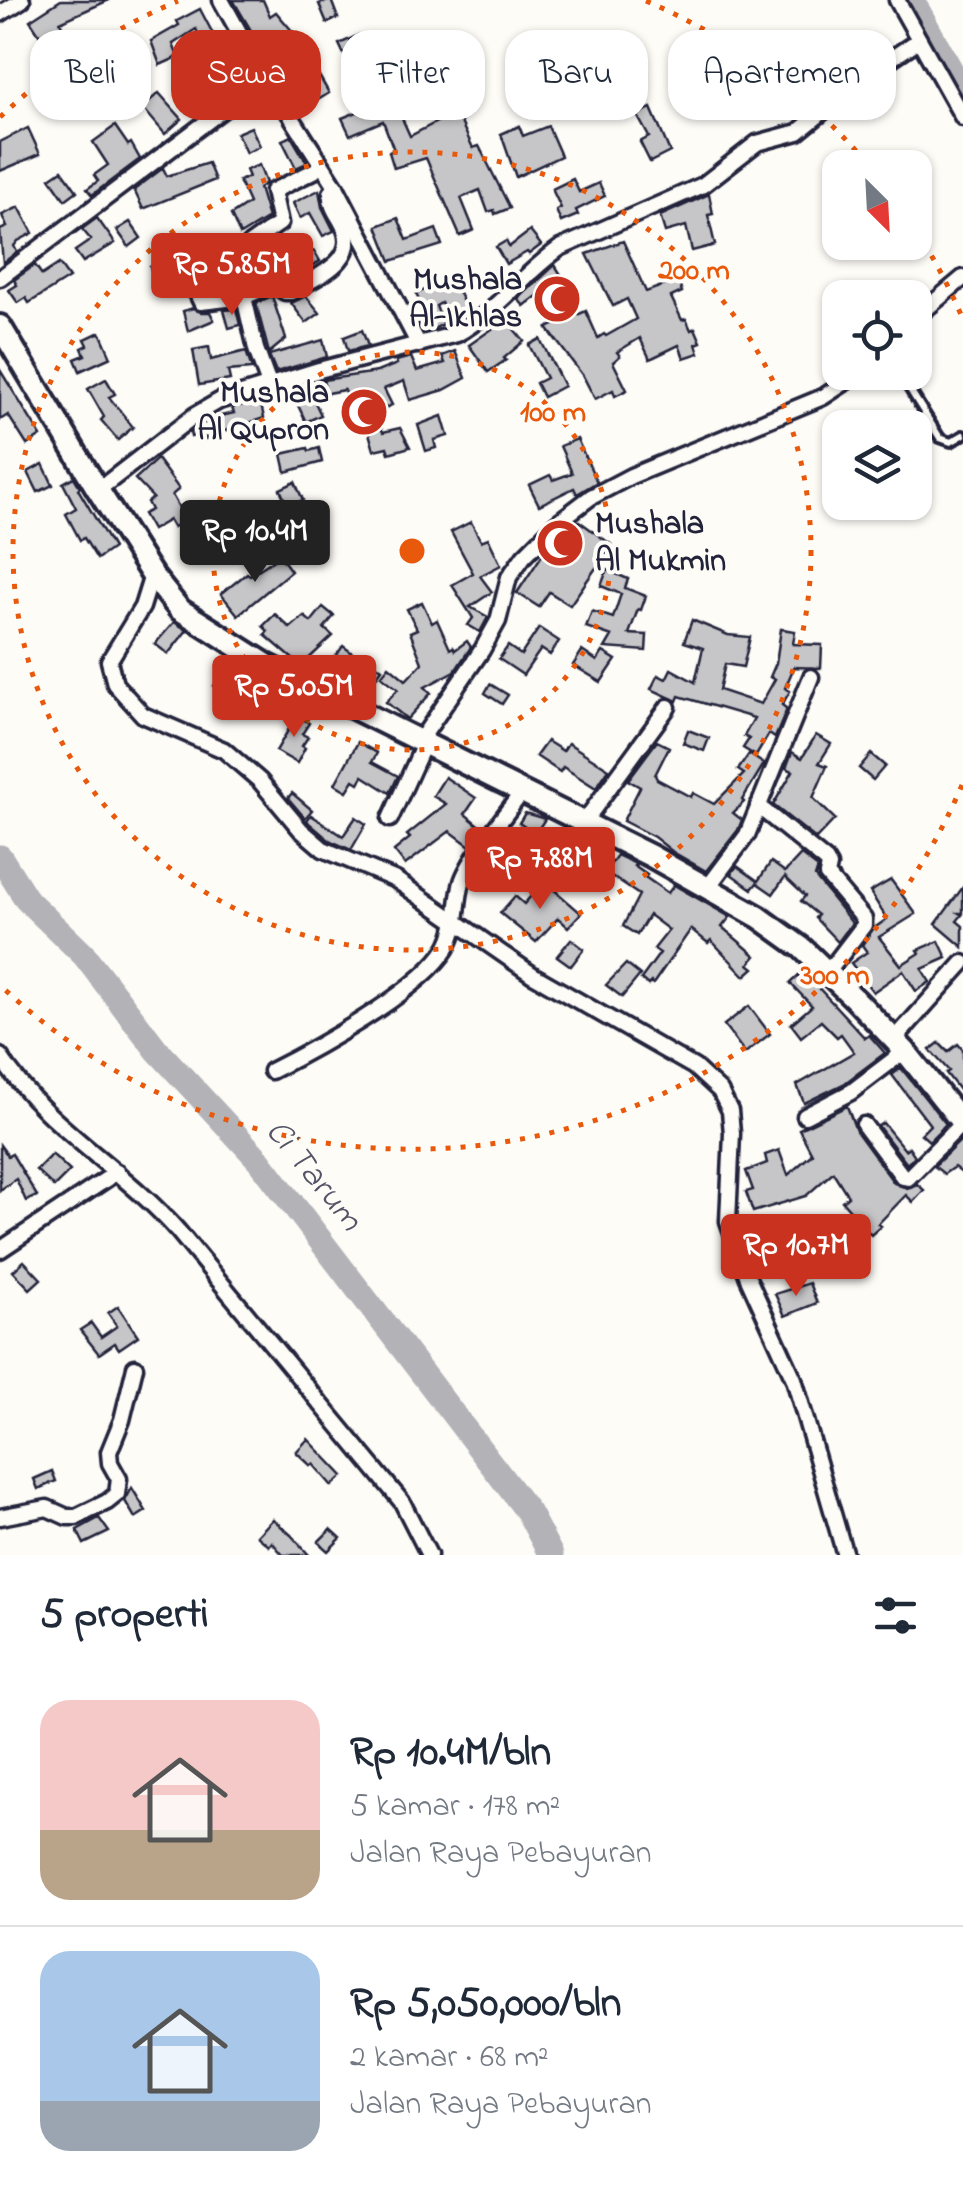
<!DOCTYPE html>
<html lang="id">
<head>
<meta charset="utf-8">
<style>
	body { margin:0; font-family:"Indie Flower",sans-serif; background:#f6f6f7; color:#1f2937; height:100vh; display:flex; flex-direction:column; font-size:38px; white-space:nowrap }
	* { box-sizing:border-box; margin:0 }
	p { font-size:32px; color:#747a83 }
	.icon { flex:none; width:55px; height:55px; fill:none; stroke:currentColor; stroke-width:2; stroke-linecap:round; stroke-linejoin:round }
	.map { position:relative; height:1555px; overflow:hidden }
	.drawer { display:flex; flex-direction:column; background:#fff; flex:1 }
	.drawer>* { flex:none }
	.banner { position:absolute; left:30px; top:30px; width:905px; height:90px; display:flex; gap:20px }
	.needle { width:65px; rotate:156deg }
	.fabs { position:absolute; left:822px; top:150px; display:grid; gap:20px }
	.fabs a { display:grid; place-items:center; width:110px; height:110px; border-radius:20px; background:#fff; box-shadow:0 2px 8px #0004; font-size:50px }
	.price { position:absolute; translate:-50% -85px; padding:0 22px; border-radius:10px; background:#c8321e; color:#fff; font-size:32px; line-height:65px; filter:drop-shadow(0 2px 5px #0008) }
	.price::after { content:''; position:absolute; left:50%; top:60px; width:30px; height:22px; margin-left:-15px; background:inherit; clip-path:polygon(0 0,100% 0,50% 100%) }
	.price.active { background:#222; color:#fff }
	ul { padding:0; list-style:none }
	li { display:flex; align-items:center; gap:30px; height:250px; padding:0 40px }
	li+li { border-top:2px solid #e0e1e3 }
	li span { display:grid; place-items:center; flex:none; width:280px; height:200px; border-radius:30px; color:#555 }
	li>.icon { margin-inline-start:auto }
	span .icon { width:120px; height:120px; fill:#fffc; stroke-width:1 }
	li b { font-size:42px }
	h2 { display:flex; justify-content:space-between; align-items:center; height:120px; padding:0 40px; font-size:42px }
	.chip { padding:0 35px; border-radius:30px; background:#fff; box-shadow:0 2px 8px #0004; font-size:35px; line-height:90px }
	.chip.active { background:#c8321e; color:#fff }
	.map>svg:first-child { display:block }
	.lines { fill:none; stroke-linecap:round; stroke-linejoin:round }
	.river { stroke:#b2b2b7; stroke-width:25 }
	.building { fill:#c6c6c8; stroke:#22223b; stroke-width:2.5 }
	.lane-casing { stroke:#22223b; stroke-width:14 }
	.street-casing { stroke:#22223b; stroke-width:21 }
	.secondary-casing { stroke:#22223b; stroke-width:28 }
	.lane { stroke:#fdfcf7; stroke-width:6 }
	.street { stroke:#fdfcf7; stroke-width:14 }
	.secondary { stroke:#fdfcf7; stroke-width:20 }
	.ring { fill:none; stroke:#e8590c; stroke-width:5; stroke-dasharray:5 10 }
	.labels { text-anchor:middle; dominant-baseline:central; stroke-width:8; stroke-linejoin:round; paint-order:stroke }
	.poi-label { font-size:32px; font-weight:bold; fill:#22223b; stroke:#fdfcf7; text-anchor:end }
	.water-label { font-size:35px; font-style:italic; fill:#545466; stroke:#fdfcf7 }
	.centre { fill:#e8590c; stroke:#fdfcf7; stroke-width:5 }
	.ring-label { font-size:30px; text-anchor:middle; font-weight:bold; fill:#e8590c; stroke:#fdfcf7; stroke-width:8; stroke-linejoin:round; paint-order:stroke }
</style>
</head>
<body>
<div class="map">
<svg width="963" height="1555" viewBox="0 0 963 1555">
	<rect width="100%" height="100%" fill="#fdfcf7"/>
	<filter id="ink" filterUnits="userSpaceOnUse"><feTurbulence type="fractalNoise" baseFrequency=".01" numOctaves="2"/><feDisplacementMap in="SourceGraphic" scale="20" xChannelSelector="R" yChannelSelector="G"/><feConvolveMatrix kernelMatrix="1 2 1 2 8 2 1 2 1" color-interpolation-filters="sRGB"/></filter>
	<g filter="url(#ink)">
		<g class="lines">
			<g class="river">
				<polyline points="912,0 963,92"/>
				<polyline points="0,857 27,900 84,955 157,1050 259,1160 528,1512 551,1555"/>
			</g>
		</g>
		<g class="building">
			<polygon points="61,0 109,0 60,22 65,32 45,43 30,20"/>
			<polygon points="233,0 263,0 270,16 276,12 305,46 275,71"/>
			<polygon points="331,0 338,18 327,23 319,4"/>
			<polygon points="200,9 224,55 231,52 242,72 211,87 218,100 206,109 197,93 190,97 177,74 210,57 196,29 173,44 178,57 160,65 151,41 179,25 177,21"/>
			<polygon points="359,35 365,49 379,40 388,57 375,65 371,58 350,67 339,44"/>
			<polygon points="115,68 132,97 99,116 93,106 71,117 58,92 100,69 104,75"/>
			<polygon points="318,74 329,93 313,103 301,85"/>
			<polygon points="625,83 633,103 621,108 613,87"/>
			<polygon points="388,87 410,136 456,112 473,148 479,146 510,208 495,214 494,210 488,212 480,190 461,198 474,230 460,236 426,158 394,168 389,152 394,150 383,121 350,135 342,118 367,108 365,102 376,98 374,93"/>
			<polygon points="159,93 182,119 165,134 142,107"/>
			<polygon points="651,108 670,152 650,162 640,142 649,137 637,115"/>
			<polygon points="115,126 128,145 131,143 140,159 92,195 87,189 98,181 94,175 108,165 93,142"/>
			<polygon points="519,126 523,136 548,126 561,156 516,177 501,134"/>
			<polygon points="251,127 260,146 246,153 237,133"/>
			<polygon points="28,128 40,154 0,171 0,142"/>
			<polygon points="291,136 307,163 296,168 282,140"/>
			<polygon points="208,163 215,180 143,209 134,190 163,168 167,176"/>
			<polygon points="259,165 266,183 259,188 268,218 240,235 231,215 249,203 239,181 249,177 246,170"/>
			<polygon points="62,170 77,191 65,200 50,178"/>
			<polygon points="573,179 579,192 599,183 605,196 576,210 578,215 561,222 556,210 561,208 552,189"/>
			<polygon points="319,190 322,207 334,231 323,236 310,213 300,218 293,203"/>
			<polygon points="709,194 713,214 708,215 715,245 692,251 686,226 665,232 660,216"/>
			<polygon points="19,207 33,233 18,241 14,246 17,252 3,263 0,230 7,227 2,215"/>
			<polygon points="97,218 115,243 83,262 75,251 91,240 82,229"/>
			<polygon points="398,218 407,240 436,229 442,245 391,261 377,226"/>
			<polygon points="130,222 141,238 129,247 117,230"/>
			<polygon points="530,231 541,245 529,254 527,252 506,264 496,247 506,241 509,247"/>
			<polygon points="278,237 289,264 314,251 320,261 288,281 281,277 273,262 267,245"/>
			<polygon points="623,241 646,292 678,280 682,292 671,297 682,320 686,319 691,330 695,328 701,342 696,344 699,353 684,358 679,345 650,359 640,338 617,352 620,356 613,362 627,390 615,396 613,390 595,399 583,376 547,328 560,322 544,291 524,306 518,299 555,265 563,278 557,282 575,316 586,311 598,338 604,334 606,336 636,319 627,299 613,306 587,254"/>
			<polygon points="172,257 181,284 161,293 150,267"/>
			<polygon points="59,264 69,278 29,303 26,298 18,303 9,290 17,285 14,280 35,265 42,275"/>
			<polygon points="451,277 468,312 452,320 441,303 436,306 443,324 433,329 416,294"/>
			<polygon points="272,296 286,339 269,353 256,303"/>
			<polygon points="306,296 320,313 306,323 291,303"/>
			<polygon points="193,308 201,312 210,312 214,320 188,331 183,311"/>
			<polygon points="236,309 240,325 229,328 224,310"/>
			<polygon points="501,314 524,341 504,358 506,360 488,372 469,345 492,329 489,325"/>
			<polygon points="362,330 368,346 348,351 344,337"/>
			<polygon points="100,332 111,357 80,371 75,359 85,355 82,348 88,345 85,339"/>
			<polygon points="540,339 564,386 543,397 536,383 546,378 529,345"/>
			<polygon points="323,340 327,357 276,372 269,355"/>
			<polygon points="209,347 211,360 246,351 252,369 228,371 230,380 199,385 193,350"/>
			<polygon points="455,351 466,378 444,390 410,400 404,381 384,389 392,405 374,413 383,432 400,428 410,447 389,453 387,447 374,450 366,423 361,425 344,390 327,393 323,380 377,372 397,364 396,361 411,357 417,371 445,363 442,356"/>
			<polygon points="0,370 41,436 27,445 8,415 0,420"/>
			<polygon points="106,379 115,394 109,397 133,427 118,440 101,420 104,417 88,389"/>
			<polygon points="310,392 321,415 306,422 295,399"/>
			<polygon points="260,400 264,418 216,434 216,436 205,439 203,434 191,437 190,432 212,418 234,413 232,408"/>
			<polygon points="442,416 448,436 434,440 436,448 426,451 418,425"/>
			<polygon points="577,439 597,482 577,494 574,488 539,505 529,485 550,475 553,480 572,473 560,446"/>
			<polygon points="308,448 309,451 319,448 322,462 286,472 282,454"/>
			<polygon points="157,459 179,489 172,495 186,520 173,527 169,520 152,530 143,514 151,510 147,502 153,498 135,479"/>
			<polygon points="43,464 53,485 38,492 28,472"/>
			<polygon points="74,477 80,487 78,489 113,548 97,559 84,538 80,540 66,514 76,508 63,483"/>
			<polygon points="295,482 303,500 288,507 280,489"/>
			<polygon points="231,504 236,515 244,511 253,530 237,541 238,544 221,552 218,545 197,555 193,547 213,536 204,517"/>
			<polygon points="579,521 612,545 570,605 549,592 539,607 517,593 546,549 560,535 565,539"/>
			<polygon points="471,522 481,541 488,538 501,565 480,576 492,592 470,607 488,617 480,632 468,625 473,618 452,585 473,573 451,532"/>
			<polygon points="280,556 291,571 238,615 221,594 247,573 250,575"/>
			<polygon points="607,570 628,579 625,588 646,596 641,610 638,609 629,634 647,635 646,651 605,648 612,636 586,627 592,611 613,618 621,594 601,586"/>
			<polygon points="422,602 432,623 437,620 450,649 453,647 455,650 467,641 471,647 455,671 425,687 431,693 407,719 386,702 398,689 381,676 389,666 406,680 422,663 410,632 417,629 407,609"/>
			<polygon points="323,607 334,616 324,628 333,636 301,666 265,635 268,631 263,626 275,614 290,628 304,616 311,622"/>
			<polygon points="692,620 728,635 750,637 743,667 725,664 719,690 761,704 775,679 770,677 776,663 781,629 795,631 793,644 822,645 821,668 794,667 785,688 790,691 782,705 787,709 775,738 769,734 756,756 743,748 749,739 744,736 754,718 679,696 677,701 651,689 658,675 666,679 671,669 695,682 703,648 684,642"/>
			<polygon points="174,622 187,630 168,654 155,644"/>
			<polygon points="539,628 559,641 550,655 541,649 523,675 499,659 508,646 521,655"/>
			<polygon points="343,646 359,658 362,654 382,669 366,690 344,674 337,685 321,677"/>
			<polygon points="582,651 597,661 603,652 616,660 601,682 573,665"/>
			<polygon points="232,661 250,674 239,690 245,694 239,704 214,686"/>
			<polygon points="490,684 508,695 502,704 485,693"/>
			<polygon points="297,715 309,723 302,734 308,737 302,746 305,748 297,763 276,751"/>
			<polygon points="688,730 709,738 704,751 683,743"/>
			<polygon points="816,735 831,744 819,763 827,766 813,798 835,819 816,839 773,805 793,771 786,768 792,752 802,758"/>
			<polygon points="547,741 563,751 568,743 609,769 596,788 563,767 560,772 536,756"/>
			<polygon points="657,741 669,747 655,775 657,779 691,797 693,793 714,804 744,774 738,770 749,754 764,764 742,800 744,802 733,813 742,820 738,830 706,871 673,852 654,837 623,821 640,787 628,780"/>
			<polygon points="358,742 377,753 372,762 398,776 390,793 363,776 359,783 354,780 347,791 335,784"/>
			<polygon points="871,754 885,766 873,780 859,768"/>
			<polygon points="445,777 476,798 465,814 482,828 470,846 450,831 405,865 394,851 410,838 407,835 446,804 433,796"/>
			<polygon points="292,793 312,810 305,818 288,798"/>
			<polygon points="525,813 545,819 535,834 519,823"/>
			<polygon points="311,815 343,836 356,817 366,824 351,850 329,840 309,823 307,820"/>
			<polygon points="543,841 548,872 513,878 508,847"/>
			<polygon points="617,855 636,864 634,866 647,875 645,877 668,893 674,885 730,917 722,927 756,956 749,964 754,968 745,976 711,940 708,943 691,929 653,984 651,982 648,985 641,979 660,953 654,949 669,930 649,915 637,935 623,926 639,895 605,872"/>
			<polygon points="801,855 818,868 815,877 852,923 838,942 815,918 818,915 801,901 805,896 785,877 773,894 757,883 752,889 731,874 737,866 758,881 771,862 785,872"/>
			<polygon points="891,880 916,914 879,937 901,965 920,953 918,950 939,941 947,958 922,969 930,982 916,991 903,971 873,992 851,963 867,952 862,945 873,929 887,919 870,892"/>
			<polygon points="544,881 581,913 568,927 558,918 536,942 500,913 515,896 524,904"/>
			<polygon points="963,887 963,913 959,913 962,915 957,921 963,926 963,947 936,924"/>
			<polygon points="571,939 584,949 571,966 557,956"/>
			<polygon points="626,964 640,975 622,997 606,985"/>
			<polygon points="803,971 865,1038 869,1035 885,1053 845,1083 804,1103 797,1085 854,1052 841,1034 837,1037 821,1021 801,1037 791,1024 812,1006 790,983"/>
			<polygon points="749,1006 770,1034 745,1053 724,1025"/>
			<polygon points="939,1043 948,1052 958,1044 963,1050 963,1095 946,1073 949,1071 930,1050"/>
			<polygon points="901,1068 946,1124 929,1141 921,1134 930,1125 892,1075"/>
			<polygon points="847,1106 856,1131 894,1183 907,1188 917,1184 924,1190 913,1202 906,1195 878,1224 881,1226 871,1235 866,1229 850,1243 852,1270 837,1272 836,1262 824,1264 821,1244 836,1236 785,1237 786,1244 772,1245 770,1232 754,1234 752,1223 857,1218 842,1201 848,1196 833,1172 806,1196 753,1212 746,1192 753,1190 746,1171 767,1163 765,1155 779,1150 788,1175 812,1154 799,1129"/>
			<polygon points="883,1123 905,1150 909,1147 915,1156 907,1164 878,1126"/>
			<polygon points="963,1138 963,1174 954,1167 944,1174 934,1166"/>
			<polygon points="0,1145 8,1156 12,1154 37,1196 26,1201 16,1179 0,1190"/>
			<polygon points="52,1154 70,1171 54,1187 36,1170"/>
			<polygon points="24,1261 41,1279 30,1289 13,1271"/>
			<polygon points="809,1283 817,1303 785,1316 775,1294"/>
			<polygon points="118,1306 138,1336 119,1349 115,1343 99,1354 80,1330 91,1323 101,1337 117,1326 108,1313"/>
			<polygon points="308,1439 343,1476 332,1486 313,1464 311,1466 296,1452"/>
			<polygon points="52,1471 56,1481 38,1489 34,1479"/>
			<polygon points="132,1488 146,1511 135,1518 125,1501"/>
			<polygon points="99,1518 109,1532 84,1544 77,1530"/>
			<polygon points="273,1519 291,1535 309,1555 283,1555 272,1542 269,1546 257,1536"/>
			<polygon points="331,1529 341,1538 328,1551 318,1542"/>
		</g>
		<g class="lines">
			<g class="lane-casing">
				<polyline id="lane" points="899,372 940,438 951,442 963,435"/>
			</g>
			<g class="street-casing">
				<g id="street">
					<polyline points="221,0 250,52 336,187 419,345"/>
					<polyline points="897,0 963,118"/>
					<polyline points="0,14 22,0"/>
					<polyline points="187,259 191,281 201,302 244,297 256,349 269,385"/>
					<polyline points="0,278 266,77"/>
					<polyline points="273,284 250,244 280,223 273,191 314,171"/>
					<path d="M244 297 273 284 285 292H291C317 276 363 260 342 223 336 212 330 205 331 193L336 187"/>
					<polyline points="915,318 963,278"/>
					<path d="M98 490 195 415 219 401 319 370 457 334C496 312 523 274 560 248L703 185 757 143 798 132 874 70 919 40"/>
					<polyline points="152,575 142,607 109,661 115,684 143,715 224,750 260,781 301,830 323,849 396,880 533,975 694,1067 720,1091 730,1111 732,1133 728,1221 748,1278 794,1379 845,1555"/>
					<polyline points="419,742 482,650 498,621 509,577 524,556 558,522 591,497 631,476 823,397 861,372"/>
					<polyline points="758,806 826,861 829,866 827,875 864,919 864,925 828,972"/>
					<polyline points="390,819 424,744"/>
					<polyline points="584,822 668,707"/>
					<polyline points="708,887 747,835 811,677"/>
					<polyline points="894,1040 963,963"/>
					<path d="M0 1056C45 1127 123 1168 178 1231L402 1502 429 1555"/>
					<path d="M271 1071C317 1048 412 995 442 955 460 932 455 907 462 882 469 859 507 813 522 792"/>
					<polyline points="805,1116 851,1092 905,1051"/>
					<polyline points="864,1125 903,1177 908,1178 962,1123"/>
					<polyline points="0,1250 117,1172"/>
					<polyline points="0,1517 47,1508 67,1517 76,1517 107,1502 117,1494 119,1479 110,1463 109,1452 122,1420 135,1367"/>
				</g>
			</g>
			<g class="secondary-casing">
				<polyline id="secondary" points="0,326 98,490 152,575 179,609 267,665 651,856 759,917 802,948 856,1000 905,1051 963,1124"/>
			</g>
			<use href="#lane" class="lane"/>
			<use href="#street" class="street"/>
			<use href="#secondary" class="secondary"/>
		</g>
	</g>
	<g class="ring">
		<circle cx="412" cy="551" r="199"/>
		<circle cx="412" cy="551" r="399"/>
		<path d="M962 785A598 598 0 0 1 0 985M0 117A598 598 0 0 1 178 1M646 1A598 598 0 0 1 870 167M916 230A598 598 0 0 1 962 317"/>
	</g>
	<defs>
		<g id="mosque-disc" transform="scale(2.5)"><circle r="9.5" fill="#c8321e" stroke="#fdfcf7"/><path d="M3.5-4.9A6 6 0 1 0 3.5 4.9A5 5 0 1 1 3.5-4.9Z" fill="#fff"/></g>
	</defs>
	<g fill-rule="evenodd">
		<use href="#mosque-disc" x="557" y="299"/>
		<use href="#mosque-disc" x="364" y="412"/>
		<use href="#mosque-disc" x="560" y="543"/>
	</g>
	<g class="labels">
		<g class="poi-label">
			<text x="522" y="281">Mushala<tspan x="522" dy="37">Al-Ikhlas</tspan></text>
			<text x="329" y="394">Mushala<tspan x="329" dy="37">Al Qupron</tspan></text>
			<text x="595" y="525" text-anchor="start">Mushala<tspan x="595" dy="37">Al Mukmin</tspan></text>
		</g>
		<g class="water-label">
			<text transform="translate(313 1176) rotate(51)">Ci Tarum</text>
		</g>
	</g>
	<circle cx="412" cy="551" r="15" class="centre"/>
	<g class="ring-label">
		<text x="694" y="279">200 m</text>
		<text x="553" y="421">100 m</text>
		<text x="835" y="984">300 m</text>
	</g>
</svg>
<div class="fabs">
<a><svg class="needle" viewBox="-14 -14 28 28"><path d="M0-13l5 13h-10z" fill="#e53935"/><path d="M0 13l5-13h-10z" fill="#747a83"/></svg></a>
<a><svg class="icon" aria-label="locate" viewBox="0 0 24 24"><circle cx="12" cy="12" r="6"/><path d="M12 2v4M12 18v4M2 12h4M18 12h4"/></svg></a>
<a><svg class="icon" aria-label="layers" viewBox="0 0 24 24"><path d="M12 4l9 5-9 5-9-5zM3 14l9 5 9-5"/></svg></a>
</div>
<b class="price" style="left:232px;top:318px">Rp 5.85M</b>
<b class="price active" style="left:255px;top:585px">Rp 10.4M</b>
<b class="price" style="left:294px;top:740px">Rp 5.05M</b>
<b class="price" style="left:540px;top:912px">Rp 7.88M</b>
<b class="price" style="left:796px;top:1299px">Rp 10.7M</b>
<div class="banner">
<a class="chip">Beli</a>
<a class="chip active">Sewa</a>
<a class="chip">Filter</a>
<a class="chip">Baru</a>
<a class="chip">Apartemen</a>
</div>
</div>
<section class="drawer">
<h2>5 properti<svg class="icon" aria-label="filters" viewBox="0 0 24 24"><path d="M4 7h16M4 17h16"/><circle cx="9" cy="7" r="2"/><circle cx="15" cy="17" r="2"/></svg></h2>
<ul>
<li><span style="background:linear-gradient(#f6c9c9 65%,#b9a48a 0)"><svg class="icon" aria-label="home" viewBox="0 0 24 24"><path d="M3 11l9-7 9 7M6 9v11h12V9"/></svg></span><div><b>Rp 10.4M/bln</b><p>5 kamar · 178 m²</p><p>Jalan Raya Pebayuran</p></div></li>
<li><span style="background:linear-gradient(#a9c7e8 75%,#9aa5b1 0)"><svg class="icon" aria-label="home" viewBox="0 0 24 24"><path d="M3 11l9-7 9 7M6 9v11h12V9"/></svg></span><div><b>Rp 5,050,000/bln</b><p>2 kamar · 68 m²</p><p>Jalan Raya Pebayuran</p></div></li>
</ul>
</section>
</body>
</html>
